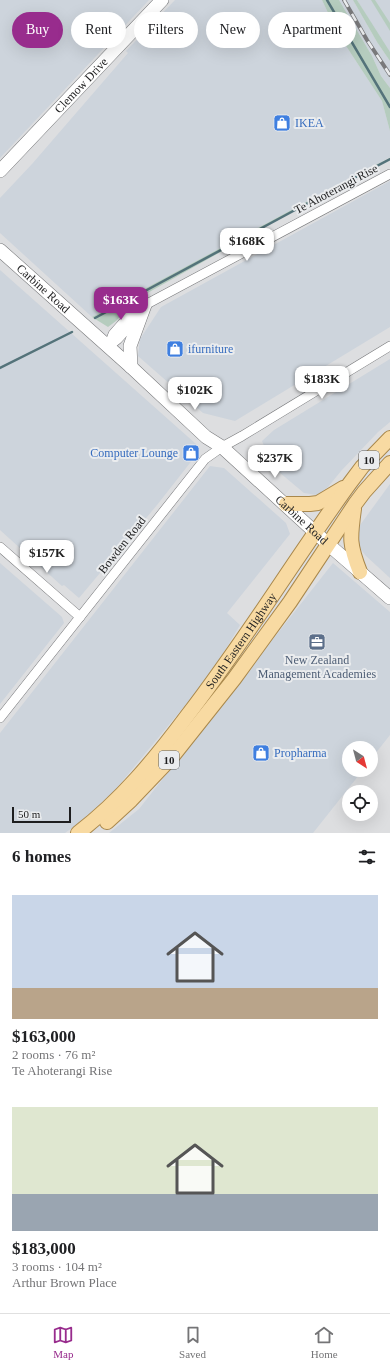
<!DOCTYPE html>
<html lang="en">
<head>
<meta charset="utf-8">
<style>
	body { margin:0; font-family:Georgia,serif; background:#f2f2f2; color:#202124; height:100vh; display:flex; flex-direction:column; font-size:15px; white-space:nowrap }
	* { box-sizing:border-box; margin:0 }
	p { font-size:13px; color:#757577 }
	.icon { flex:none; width:22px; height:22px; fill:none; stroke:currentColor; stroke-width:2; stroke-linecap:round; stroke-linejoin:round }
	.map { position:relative; height:833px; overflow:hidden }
	.sheet { display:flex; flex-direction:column; background:#fff; flex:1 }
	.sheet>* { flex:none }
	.guide { position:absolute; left:12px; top:12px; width:366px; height:36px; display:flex; gap:8px }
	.needle { width:26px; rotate:144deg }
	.controls { position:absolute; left:342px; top:741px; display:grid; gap:8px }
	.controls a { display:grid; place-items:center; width:36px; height:36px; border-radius:50%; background:#fff; box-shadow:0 4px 16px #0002; font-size:20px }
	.scale { position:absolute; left:12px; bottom:10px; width:59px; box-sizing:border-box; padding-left:4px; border:2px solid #1e1e1f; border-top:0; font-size:11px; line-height:14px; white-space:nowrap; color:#1e1e1f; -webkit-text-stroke:3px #eaecee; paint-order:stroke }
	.price { position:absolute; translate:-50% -34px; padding:0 9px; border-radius:8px; background:#fff; color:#222; font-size:13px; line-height:26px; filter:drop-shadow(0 1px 2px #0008) }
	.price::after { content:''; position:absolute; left:50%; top:24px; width:12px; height:9px; margin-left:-6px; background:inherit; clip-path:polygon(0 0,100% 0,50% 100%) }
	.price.active { background:#982c8d; color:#fff }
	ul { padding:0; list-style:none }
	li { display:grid; align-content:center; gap:8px; height:212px; padding:0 12px }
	li span { display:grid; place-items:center; height:124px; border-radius:0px; color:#555 }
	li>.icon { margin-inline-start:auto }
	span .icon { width:72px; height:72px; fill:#fffc; stroke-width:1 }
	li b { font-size:17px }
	h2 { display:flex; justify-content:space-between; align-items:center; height:48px; padding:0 12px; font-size:17px }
	.tag { padding:0 14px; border-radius:18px; background:#fff; box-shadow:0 4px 16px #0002; font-size:14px; line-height:36px }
	.tag.active { background:#982c8d; color:#fff }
	.dock { display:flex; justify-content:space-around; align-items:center; height:56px; border-top:1px solid #e0e0e0; background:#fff; font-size:11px; color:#757577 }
	.dock a { display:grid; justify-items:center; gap:2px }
	.dock .active { color:#982c8d }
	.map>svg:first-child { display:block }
	.built { fill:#cdd4dc }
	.green { fill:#b5ccbe }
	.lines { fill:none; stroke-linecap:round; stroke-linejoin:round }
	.stream { stroke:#54737a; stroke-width:2.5 }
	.street-casing { stroke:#77787a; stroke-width:10 }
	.secondary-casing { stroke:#77787a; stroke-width:14 }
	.primary-casing { stroke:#a9884c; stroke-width:16 }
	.street { stroke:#fff; stroke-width:9 }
	.secondary { stroke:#fff; stroke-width:13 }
	.primary { stroke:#f8daa2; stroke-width:14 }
	.rail-casing { stroke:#79797b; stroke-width:4 }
	.rail { stroke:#eaecee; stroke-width:2.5; stroke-dasharray:8; stroke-linecap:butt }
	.labels { text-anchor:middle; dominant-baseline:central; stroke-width:4; stroke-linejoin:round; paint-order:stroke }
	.shield { fill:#eaecee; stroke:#5b5c5d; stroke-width:1 }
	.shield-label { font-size:11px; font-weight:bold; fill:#1e1e1f }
	.street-label { font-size:12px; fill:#1e1e1f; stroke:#eaecee }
	.shop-label { font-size:12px; fill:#366cbe; stroke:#eaecee; text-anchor:start }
	.service-label { font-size:12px; fill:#4e5e75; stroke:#eaecee }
</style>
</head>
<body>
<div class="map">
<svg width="390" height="833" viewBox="0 0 390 833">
	<rect width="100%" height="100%" fill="#dddee0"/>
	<g class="built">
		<polygon points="0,0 149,0 0,158"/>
		<polygon points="175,0 322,0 337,32 382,101 390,131 390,157 92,317 0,233 0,198 32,164 128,53 126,51"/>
		<polygon points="339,0 353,0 377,42 390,61 390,88 381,76 372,56"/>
		<polygon points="357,0 390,0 390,52 382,42"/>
		<polygon points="390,181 390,327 235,421 203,413 138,356 140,339 161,307"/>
		<polygon points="0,270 196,444 198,448 197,454 157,505 79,598 64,585 62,586 0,530"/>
		<polygon points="390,359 390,422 378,432 341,471 328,487 317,495 304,493 273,467 262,441 274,430"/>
		<polygon points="210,466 224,468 286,523 290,534 227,613 240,625 211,674 115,790 79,823 65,833 0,833 0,733"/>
		<polygon points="390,484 390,578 365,555 356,542 355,532"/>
		<polygon points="0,563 62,617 64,623 0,704"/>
		<polygon points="333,563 390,612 390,735 371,759 371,748 349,748 349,770 363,770 313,833 109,833 139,809"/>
	</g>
	<g class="green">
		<polygon points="322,0 339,0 372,56 381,76 390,88 390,131 382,101 337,32"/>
		<polygon points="353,0 357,0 390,52 390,61 377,42"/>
		<polygon points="371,0 375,0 390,23 390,31"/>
		<polygon points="390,157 135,300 116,321 108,327 92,317"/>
	</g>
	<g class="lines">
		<g class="stream">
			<polyline points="327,0 390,107"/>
			<polyline points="333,189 390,159"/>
			<polyline points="95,318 308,203"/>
			<polyline points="0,368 72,332"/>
		</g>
		<g class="street-casing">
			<g id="street">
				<polyline points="108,347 113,334 128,317 145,305 390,174"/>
				<polyline points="108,347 118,339 137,318"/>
				<polyline points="0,547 80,617"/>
				<polyline points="0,718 205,459 222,447 242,436 390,346"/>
			</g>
		</g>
		<g class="secondary-casing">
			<g id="secondary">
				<path id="s1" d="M0 171 162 0"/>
				<path id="s2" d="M0 250 131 367 206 437 222 447 329 545 390 598"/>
				<polyline points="131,367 130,346 145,305"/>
			</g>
		</g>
		<g class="primary-casing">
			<g id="primary">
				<polyline points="286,504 310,504 318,503 343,488"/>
				<path d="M354 509C350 538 349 544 360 572"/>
				<polyline points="107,822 131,800 172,757 234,679 290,602 355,504 364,492 390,463"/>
				<path id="s3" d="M78 833C121 800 155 759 187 716 245 641 294 560 350 483L362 467 390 438"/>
			</g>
		</g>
		<use href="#street" class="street"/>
		<use href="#secondary" class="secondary"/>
		<use href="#primary" class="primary"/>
		<g class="rail-casing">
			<polyline id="rail" points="344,0 367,40 390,75"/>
		</g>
		<use href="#rail" class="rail"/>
	</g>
	<defs>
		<g id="shop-square" transform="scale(0.9)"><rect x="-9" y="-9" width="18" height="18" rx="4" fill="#3f7fe0" stroke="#eaecee"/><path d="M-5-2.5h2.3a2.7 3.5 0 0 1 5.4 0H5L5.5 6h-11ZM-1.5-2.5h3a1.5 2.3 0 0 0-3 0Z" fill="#fff"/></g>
		<g id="office-square" transform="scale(0.9)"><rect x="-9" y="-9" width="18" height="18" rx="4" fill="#5c6f8a" stroke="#eaecee"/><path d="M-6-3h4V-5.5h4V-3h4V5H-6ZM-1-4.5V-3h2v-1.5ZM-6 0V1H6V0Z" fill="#fff"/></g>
	</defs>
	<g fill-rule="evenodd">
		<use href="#shop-square" x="282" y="123"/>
		<use href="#shop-square" x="175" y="349"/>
		<use href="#shop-square" x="191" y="453"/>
		<use href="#office-square" x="317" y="642"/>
		<use href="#shop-square" x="261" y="753"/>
	</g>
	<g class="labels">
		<g class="shield">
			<rect x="359" y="451" width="20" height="18" rx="3"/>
			<rect x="159" y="751" width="20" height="18" rx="3"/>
		</g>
		<g class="shield-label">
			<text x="369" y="460">10</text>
			<text x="169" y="760">10</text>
		</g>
		<g class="street-label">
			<text stroke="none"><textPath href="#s1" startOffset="118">Clemow Drive</textPath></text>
			<text transform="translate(336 189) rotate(-28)">Te Ahoterangi Rise</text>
			<text stroke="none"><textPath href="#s2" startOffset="58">Carbine Road</textPath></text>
			<text stroke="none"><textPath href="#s2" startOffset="405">Carbine Road</textPath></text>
			<text transform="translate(122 545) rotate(-52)">Bowden Road</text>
			<text stroke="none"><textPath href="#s3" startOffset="253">South Eastern Highway</textPath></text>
		</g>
		<g class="shop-label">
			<text x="295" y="123">IKEA</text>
			<text x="188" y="349">ifurniture</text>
			<text x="178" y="453" text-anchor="end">Computer Lounge</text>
			<text x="274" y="753">Propharma</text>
		</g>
		<g class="service-label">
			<text x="317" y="660">New Zealand<tspan x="317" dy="14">Management Academies</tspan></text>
		</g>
	</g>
</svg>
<div class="controls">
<a><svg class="needle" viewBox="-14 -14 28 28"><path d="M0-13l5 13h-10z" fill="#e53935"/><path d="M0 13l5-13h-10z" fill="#757577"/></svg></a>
<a><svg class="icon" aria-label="locate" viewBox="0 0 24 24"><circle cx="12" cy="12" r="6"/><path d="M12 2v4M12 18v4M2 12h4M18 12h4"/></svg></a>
</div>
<div class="scale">50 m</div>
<b class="price" style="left:247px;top:262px">$168K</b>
<b class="price active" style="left:121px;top:321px">$163K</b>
<b class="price" style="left:322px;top:400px">$183K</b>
<b class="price" style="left:195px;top:411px">$102K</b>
<b class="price" style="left:275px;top:479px">$237K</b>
<b class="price" style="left:47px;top:574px">$157K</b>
<div class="guide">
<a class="tag active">Buy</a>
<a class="tag">Rent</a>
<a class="tag">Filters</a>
<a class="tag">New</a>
<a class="tag">Apartment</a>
</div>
</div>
<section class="sheet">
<h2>6 homes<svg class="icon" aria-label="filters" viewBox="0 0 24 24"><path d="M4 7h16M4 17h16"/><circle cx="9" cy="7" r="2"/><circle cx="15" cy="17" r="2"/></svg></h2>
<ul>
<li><span style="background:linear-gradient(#c9d6e8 75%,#b9a48a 0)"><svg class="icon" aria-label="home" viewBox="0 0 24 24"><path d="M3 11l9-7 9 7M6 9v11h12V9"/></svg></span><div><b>$163,000</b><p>2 rooms · 76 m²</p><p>Te Ahoterangi Rise</p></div></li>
<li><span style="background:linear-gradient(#dfe7d0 70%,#9aa5b1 0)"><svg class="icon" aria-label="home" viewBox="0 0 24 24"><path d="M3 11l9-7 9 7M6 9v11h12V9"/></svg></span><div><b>$183,000</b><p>3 rooms · 104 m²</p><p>Arthur Brown Place</p></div></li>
</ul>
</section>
<nav class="dock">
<a class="active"><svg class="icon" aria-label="map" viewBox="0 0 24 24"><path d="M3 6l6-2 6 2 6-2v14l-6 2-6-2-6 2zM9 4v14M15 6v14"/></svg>Map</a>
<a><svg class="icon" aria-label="saved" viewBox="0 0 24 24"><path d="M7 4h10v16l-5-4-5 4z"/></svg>Saved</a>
<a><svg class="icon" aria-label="home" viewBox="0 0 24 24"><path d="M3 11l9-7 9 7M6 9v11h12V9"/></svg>Home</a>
</nav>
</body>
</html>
